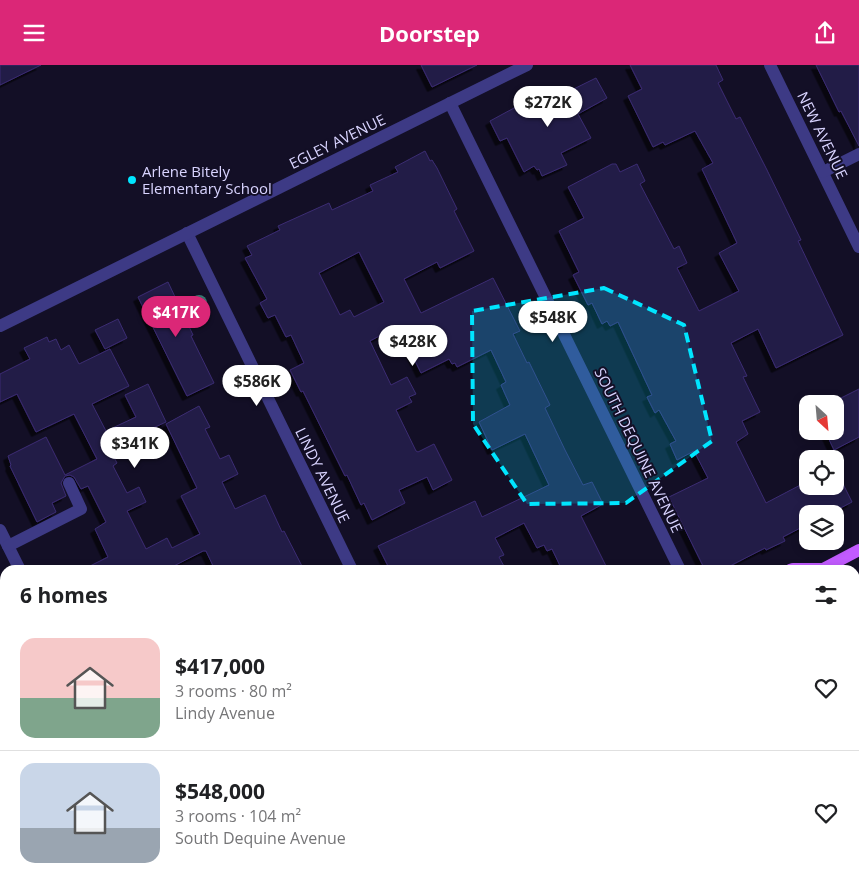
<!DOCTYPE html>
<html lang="en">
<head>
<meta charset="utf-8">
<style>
	body { margin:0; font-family:"Open Sans",sans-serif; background:#f2f2f2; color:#202124; height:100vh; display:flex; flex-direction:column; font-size:19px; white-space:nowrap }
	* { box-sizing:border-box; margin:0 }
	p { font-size:16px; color:#757577 }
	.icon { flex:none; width:28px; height:28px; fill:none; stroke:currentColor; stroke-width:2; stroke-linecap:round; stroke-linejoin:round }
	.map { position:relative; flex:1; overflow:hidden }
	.sheet { position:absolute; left:0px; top:500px; width:860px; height:321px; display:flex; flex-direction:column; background:#fff; border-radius:15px 15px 0 0; box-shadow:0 2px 8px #0003 }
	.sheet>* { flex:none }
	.needle { width:32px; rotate:154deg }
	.controls { position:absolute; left:799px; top:330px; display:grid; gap:10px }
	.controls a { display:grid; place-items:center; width:45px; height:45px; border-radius:10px; background:#fff; box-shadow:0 2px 8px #0003; font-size:25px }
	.price { position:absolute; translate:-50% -42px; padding:0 11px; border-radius:18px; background:#fff; color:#222; font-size:16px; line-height:32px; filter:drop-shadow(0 1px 2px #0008) }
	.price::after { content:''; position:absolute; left:50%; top:30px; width:15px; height:11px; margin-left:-8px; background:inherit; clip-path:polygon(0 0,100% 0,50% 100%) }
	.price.on { background:#db2777; color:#fff }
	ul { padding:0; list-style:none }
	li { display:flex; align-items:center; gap:15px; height:125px; padding:0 20px }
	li+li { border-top:1px solid #e0e0e0 }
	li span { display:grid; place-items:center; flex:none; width:140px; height:100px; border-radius:15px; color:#555 }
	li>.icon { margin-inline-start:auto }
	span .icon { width:60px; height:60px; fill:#fffc; stroke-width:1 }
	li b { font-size:21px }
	h2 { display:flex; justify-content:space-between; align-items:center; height:60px; padding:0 20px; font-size:21px }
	header { display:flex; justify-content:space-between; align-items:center; height:65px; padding:0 20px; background:#db2777; color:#fff; font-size:22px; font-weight:700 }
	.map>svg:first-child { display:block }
	.building { fill:#241b47; stroke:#3b2d73; fill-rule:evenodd; filter:url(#shadow) }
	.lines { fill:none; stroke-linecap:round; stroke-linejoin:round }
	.minor { stroke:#3d3a85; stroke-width:12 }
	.major { stroke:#c25bff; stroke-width:12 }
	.tree { fill:#3d827b }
	.marked { fill:#00e5ff; fill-opacity:0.2; stroke:#00e5ff; stroke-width:4; stroke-dasharray:10 6; stroke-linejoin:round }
	.poi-dot { fill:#00e5ff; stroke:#130f26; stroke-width:2 }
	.labels { text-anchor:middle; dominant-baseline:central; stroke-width:4; stroke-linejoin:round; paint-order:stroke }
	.street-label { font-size:15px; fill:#d9d4ff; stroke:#130f26 }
	.poi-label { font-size:15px; fill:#d9d4ff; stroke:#130f26; text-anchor:start }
</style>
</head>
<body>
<header><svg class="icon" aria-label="menu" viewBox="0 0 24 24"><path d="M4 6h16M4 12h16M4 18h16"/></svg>Doorstep<svg class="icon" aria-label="share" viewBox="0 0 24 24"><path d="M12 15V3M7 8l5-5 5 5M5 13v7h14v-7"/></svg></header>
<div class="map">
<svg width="859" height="821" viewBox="0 0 859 821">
	<defs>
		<filter id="shadow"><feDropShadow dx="-4.5" dy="4.5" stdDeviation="0" flood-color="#0009"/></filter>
	</defs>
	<rect width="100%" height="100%" fill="#130f26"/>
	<g class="building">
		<polygon points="0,0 41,0 0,20"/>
		<polygon points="421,0 477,0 432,22"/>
		<polygon points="630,0 716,0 723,15 718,18 736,54 740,52 767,105 801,175 798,176 843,270 776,303 758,264 731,278 747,311 743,312 760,347 742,356 748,369 736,377 766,438 808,416 808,421 835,421 836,405 852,437 829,449 808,449 808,459 783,472 785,476 766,485 765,483 730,501 727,505 705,505 669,432 708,413 694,386 677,395 670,379 676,376 659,345 655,348 647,332 652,330 618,257 610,261 607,256 602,259 592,238 588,240 573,210 579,207 559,166 584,153 568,122 612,99 616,99 620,107 637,99 645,116 640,119 674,184 679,181 687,198 677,203 699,246 739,226 719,188 737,178 702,104 713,98 695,66 665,80 663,77 653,82 628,31 642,24"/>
		<polygon points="816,0 859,0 859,81 841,46 839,47"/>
		<polygon points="596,13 607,33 578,49 591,73 561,88 567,100 542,111 539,104 537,105 534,101 524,107 507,73 500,76 490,56 527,36 531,45"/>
		<path d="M425 86 430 96 432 95 437 103 457 144 454 146 474 186 440 203 437 197 404 214 421 248 493 213 520 266 513 269 527 298 529 297 550 340 545 343 565 385 583 420 592 417 603 439 581 451 608 505H562L552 484 547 486 544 480 537 483 524 458 495 473 504 490 499 492 506 505H390L378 481 475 436 482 452 549 420 525 369 492 385 479 357 510 340 501 320 506 317 491 285 457 302 455 298 452 299 449 294 421 308 398 261 370 276 391 320 407 312 416 329 409 332 412 337 396 345 416 386 418 387 434 379 452 415 433 425 427 412 399 425 405 438 372 455 364 438 361 440 347 410 345 411 303 326 301 327 290 305 304 298 291 270 286 272 275 250 268 253 260 238 267 234 245 193 252 190 247 181 280 165 278 161 329 138 332 145 373 126 370 120 398 107 395 102ZM359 187 384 237 354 252 350 245 340 250 319 208Z"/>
		<polygon points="168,217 193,270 191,271 214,318 187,331 138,232"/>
		<polygon points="118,254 127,273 105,284 95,265"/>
		<polygon points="47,272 49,277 56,274 61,285 69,280 79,299 110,284 129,321 92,339 106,366 136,352 125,330 148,319 166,357 109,383 117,398 113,401 127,428 139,422 146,437 127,446 146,484 167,473 172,483 200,469 181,431 197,423 166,359 199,341 210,362 205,364 220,394 229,390 238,409 222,417 235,444 265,430 282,467 284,466 304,505 215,505 206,486 203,486 166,505 82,505 108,492 95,464 106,457 88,421 81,424 74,412 70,410 65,411 61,418 66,431 52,438 56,447 37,457 10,401 11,400 8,391 46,372 65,410 97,394 74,349 36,367 17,329 0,337 0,309 30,294 24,283"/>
		<polygon points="859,324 859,372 834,385 825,366 835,366 835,339 829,339"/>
	</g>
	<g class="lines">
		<g class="minor">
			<polyline points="770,0 859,182"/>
			<polyline points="450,38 680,505"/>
			<polyline points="823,107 859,89"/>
			<polyline points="187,168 352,505"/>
			<polyline points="0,261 527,0"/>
			<polyline points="0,465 20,505"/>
			<polyline points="8,481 81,444 69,418"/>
			<polyline points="855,568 859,576"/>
			<polyline points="0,669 5,667"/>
			<polyline points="0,732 5,739"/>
			<polyline points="855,752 857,756"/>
			<polyline points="172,816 175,821"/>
			<polyline points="250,816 252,821"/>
			<polyline points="309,816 312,821"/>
			<polyline points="457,816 460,821"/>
			<polyline points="831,816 834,821"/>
		</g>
		<g class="major">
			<polyline points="790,505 793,504 823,504 859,485"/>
			<polyline points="199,821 208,816"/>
		</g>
	</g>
	<circle class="tree" cx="199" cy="238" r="8"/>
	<path class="marked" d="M604 223 684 260 712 376 626 438 527 439 473 359 472 246Z"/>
	<circle class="poi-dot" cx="132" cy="115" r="5"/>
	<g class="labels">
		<g class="street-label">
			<text transform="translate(823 70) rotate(64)">NEW AVENUE</text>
			<text transform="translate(337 76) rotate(-26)">EGLEY AVENUE</text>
			<text transform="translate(639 385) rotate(64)">SOUTH DEQUINE AVENUE</text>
			<text transform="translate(323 410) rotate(64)">LINDY AVENUE</text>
		</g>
		<g class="poi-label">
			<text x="142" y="106">Arlene Bitely<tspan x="142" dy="17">Elementary School</tspan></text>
		</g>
	</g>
</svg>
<div class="controls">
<a><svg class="needle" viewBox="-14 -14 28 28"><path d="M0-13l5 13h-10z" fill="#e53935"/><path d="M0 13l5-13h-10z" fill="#757577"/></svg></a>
<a><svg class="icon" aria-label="locate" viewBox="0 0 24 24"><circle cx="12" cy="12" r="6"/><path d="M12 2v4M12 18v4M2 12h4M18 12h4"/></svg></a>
<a><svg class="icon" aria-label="layers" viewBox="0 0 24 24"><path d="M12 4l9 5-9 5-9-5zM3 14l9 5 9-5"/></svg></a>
</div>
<b class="price" style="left:548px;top:63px">$272K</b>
<b class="price on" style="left:176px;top:273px">$417K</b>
<b class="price" style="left:553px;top:278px">$548K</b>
<b class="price" style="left:413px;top:302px">$428K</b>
<b class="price" style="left:257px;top:342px">$586K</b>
<b class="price" style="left:135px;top:404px">$341K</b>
<section class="sheet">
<h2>6 homes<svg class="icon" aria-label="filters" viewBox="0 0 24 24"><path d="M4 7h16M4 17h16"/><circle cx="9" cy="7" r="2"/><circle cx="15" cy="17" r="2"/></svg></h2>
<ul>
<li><span style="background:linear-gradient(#f6c9c9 60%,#7fa58c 0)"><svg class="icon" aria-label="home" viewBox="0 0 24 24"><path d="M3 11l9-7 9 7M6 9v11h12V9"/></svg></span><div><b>$417,000</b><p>3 rooms · 80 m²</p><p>Lindy Avenue</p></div><svg class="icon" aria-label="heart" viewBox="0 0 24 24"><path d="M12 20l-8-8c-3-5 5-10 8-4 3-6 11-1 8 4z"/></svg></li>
<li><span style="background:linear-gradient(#c9d6e8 65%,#9aa5b1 0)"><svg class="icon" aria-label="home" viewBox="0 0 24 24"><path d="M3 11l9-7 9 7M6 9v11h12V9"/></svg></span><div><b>$548,000</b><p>3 rooms · 104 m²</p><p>South Dequine Avenue</p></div><svg class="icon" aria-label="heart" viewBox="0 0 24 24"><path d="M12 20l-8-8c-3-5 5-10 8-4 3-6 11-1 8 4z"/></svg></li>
</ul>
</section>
</div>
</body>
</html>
